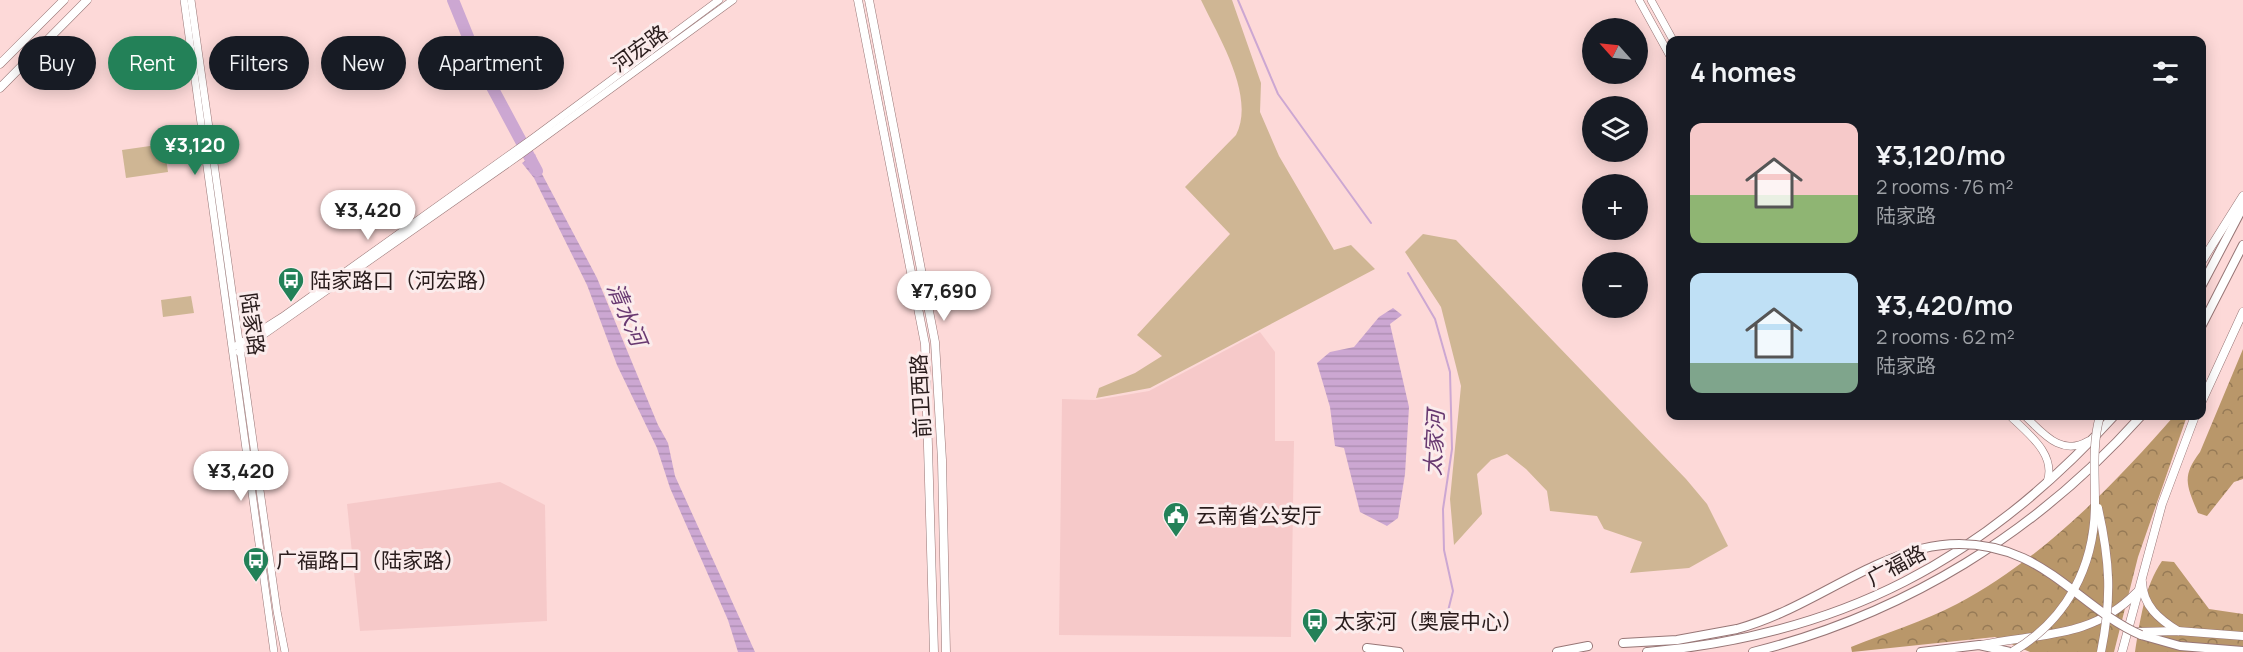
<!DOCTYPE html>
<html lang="en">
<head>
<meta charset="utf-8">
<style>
	body { margin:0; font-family:Manrope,"Noto Sans SC",sans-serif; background:#242831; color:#f1f3f6; height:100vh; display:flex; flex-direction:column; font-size:22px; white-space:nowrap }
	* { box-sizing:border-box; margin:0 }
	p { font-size:20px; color:#9ea1a6 }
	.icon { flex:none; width:33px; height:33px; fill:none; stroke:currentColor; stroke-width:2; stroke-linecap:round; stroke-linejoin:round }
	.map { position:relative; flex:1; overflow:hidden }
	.sheet { position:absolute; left:1666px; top:36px; width:540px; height:384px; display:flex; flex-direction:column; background:#171b24; border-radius:12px; box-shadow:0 3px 15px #0003 }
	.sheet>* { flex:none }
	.top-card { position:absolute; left:18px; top:36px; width:570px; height:54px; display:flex; gap:12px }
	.needle { width:39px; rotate:297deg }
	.buttons { position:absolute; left:1582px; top:18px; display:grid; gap:12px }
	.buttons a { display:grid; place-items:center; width:66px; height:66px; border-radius:50%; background:#171b24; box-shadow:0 3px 15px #0003; font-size:30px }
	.price { position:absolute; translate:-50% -51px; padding:0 14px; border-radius:21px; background:#fff; color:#222; font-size:20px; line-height:39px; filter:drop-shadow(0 2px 3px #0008) }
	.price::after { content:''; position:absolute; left:50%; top:36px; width:18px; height:14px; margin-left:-9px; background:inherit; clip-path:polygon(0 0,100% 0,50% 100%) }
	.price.on { background:#238158; color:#fff }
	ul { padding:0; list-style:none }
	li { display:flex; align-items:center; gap:18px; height:150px; padding:0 24px }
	li span { display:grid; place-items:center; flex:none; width:168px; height:120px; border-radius:12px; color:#555 }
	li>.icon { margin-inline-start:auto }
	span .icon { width:72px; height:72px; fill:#fffc; stroke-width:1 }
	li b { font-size:26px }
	h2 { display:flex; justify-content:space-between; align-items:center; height:72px; padding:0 24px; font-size:26px }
	.chip { padding:0 21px; border-radius:27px; background:#171b24; box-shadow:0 3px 15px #0003; font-size:21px; line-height:54px }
	.chip.on { background:#238158; color:#fff }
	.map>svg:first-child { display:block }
	.built { fill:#f6c9c9 }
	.green { fill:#cfb694 }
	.forest { fill:url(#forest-crowns) }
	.water { fill:url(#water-rules) }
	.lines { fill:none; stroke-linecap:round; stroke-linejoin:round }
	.stream { stroke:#cca7d2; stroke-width:2 }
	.river { stroke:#cca7d2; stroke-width:12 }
	.tertiary-casing { stroke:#977676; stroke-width:8 }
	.secondary-casing { stroke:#977676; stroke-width:9 }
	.primary-casing { stroke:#977676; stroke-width:10 }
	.tertiary { stroke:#fff; stroke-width:7 }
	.secondary { stroke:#fff; stroke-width:8 }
	.primary { stroke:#fff; stroke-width:8 }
	.secondary-bridge-casing { stroke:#977676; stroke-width:9; stroke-linecap:butt }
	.primary-bridge-casing { stroke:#977676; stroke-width:10; stroke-linecap:butt }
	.secondary-bridge { stroke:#fff; stroke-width:8 }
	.primary-bridge { stroke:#fff; stroke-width:8 }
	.labels { text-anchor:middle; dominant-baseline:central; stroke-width:6; stroke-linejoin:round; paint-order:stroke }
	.street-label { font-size:21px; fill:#291c1c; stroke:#fbecec }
	.poi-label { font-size:21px; fill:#291c1c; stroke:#fbecec; text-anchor:start }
	.water-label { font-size:22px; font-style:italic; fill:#683971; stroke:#fbecec }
</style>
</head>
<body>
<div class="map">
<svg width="2243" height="652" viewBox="0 0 2243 652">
	<defs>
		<pattern id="forest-crowns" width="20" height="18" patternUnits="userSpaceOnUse" patternTransform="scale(1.5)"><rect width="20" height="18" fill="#b9976a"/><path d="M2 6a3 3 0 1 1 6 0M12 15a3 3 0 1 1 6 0" fill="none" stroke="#967a56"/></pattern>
		<pattern id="water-rules" width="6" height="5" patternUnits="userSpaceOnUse" patternTransform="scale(1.5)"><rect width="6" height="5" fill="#cca7d2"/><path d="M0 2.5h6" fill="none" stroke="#af8fb4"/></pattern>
	</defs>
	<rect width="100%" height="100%" fill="#fdd9d8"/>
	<g class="built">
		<polygon points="1260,332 1275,352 1275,441 1294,441 1291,637 1059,635 1062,399 1095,400 1149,391"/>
		<polygon points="500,482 545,505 547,621 360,631 347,504"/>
	</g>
	<g class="green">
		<path d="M1201 0H1232L1261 83 1260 112 1279 156 1334 250 1351 245 1375 269 1150 388 1096 398 1099 388 1135 373 1162 356 1137 335 1230 234 1185 187 1236 135C1256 96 1218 36 1201 0Z"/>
		<polygon points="164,144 168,172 126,178 122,150"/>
		<polygon points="1423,234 1456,240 1686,479 1707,504 1728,546 1689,568 1630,573 1642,542 1604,529 1597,516 1550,511 1547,491 1526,469 1507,454 1491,460 1477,474 1482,514 1454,545 1450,499 1461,386 1441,307 1405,252"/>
		<polygon points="191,296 194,313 163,317 161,300"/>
	</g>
	<g class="forest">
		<path d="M2243 349V479L2234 482 2207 516 2198 513C2187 486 2181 477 2200 452Z"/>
		<path d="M2174 416H2187L2138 557 2114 652H2030L1995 637 1852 652 1851 647C1886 633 1924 621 1957 604 2042 559 2112 487 2174 416Z"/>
		<path d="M2162 561 2174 562 2209 609 2243 614V652H2135C2140 622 2144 587 2162 561Z"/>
	</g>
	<g class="water">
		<polygon points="535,154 542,174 597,278 658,425 668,443 675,476 755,652 738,652 728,620 670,488 657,448 617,365 587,285 534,178 522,163"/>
		<polygon points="1393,308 1402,315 1390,324 1409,407 1405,474 1398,518 1387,526 1360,512 1344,448 1335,446 1330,407 1317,363 1330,352 1354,347 1379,317"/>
	</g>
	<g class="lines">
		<g class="stream">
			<polyline points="1238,0 1278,94 1371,223"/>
			<polyline points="1408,273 1435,319 1450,372 1452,449 1443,509 1444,550 1453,591 1448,611 1452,622"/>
		</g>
		<polyline class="river" points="453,0 477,59 537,171"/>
		<g class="tertiary-casing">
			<g id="tertiary">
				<polyline points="184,0 274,652"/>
				<polyline points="191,0 277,611 285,652"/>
				<polyline points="1639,0 1671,58"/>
				<polyline points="1651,0 1673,40"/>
				<polyline points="236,346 282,317 533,138 719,0"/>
				<polyline points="239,352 520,155 733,0"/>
				<path d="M2010 416C2027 433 2057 454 2047 482"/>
				<path d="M2025 416C2043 433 2061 457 2088 441"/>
			</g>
		</g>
		<g class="secondary-casing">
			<g id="secondary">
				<polyline points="858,0 925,344 934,652"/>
				<polyline points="869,0 935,342 942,460 946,652"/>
				<polyline points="0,64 64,0"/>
				<polyline points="0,88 87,0"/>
				<polyline points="2202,261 2243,196"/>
				<polyline points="2202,401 2243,312"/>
				<path d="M2142 582C2143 606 2159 619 2178 631"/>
				<polyline points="2137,632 2178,631 2243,636"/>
				<path d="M1981 645C2039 633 2091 639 2136 593"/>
				<polyline points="2122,652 2162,504 2195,416"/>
			</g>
		</g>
		<g class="primary-casing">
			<g id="primary">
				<polyline points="2202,285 2243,207"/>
				<polyline points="2202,325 2243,245"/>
				<polyline points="2141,635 2180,646 2243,651"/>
				<polyline points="1623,643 1677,640 1737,629"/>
				<polyline points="1367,648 1399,652"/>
				<polyline points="1557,652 1588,646"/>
				<path d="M1647 652C1842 635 1983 560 2114 416"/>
				<path d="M1753 652C1905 614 2036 533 2141 416"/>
				<polyline points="1921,652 1979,645 2010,652"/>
			</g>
		</g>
		<use href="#tertiary" class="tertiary"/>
		<use href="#secondary" class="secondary"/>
		<use href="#primary" class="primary"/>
		<g class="secondary-bridge-casing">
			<g id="secondary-bridge">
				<path d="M2098 508C2110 561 2112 598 2101 652"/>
				<path d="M2012 652C2067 620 2095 566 2095 503 2095 473 2092 444 2100 416"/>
			</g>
		</g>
		<g class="primary-bridge-casing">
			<path id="primary-bridge" d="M1737 629C1837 602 1913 509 2023 558 2066 578 2097 616 2141 635"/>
		</g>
		<use href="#secondary-bridge" class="secondary-bridge"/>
		<use href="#primary-bridge" class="primary-bridge"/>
	</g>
	<defs>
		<g id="bus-pin" transform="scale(1.35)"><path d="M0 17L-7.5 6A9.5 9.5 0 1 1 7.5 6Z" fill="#238158" stroke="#fbecec"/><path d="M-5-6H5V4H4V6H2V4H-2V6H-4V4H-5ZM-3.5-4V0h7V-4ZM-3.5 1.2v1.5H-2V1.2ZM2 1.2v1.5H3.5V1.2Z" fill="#fff"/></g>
		<g id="civic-pin" transform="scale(1.35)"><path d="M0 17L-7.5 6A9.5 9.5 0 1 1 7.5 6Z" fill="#238158" stroke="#fbecec"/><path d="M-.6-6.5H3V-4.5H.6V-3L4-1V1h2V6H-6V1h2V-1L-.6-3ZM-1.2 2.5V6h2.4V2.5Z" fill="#fff"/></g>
	</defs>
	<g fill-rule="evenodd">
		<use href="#bus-pin" x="291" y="280"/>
		<use href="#civic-pin" x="1176" y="515"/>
		<use href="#bus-pin" x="256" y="560"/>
		<use href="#bus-pin" x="1315" y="621"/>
	</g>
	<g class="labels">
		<g class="street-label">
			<text transform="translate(639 48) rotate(-36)">河宏路</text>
			<text transform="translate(253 324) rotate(82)">陆家路</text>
			<text transform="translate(920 396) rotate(-93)">前卫西路</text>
			<text transform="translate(1896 565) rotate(-28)">广福路</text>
		</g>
		<g class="poi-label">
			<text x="310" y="280">陆家路口（河宏路）</text>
			<text x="1196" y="515">云南省公安厅</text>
			<text x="276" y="560">广福路口（陆家路）</text>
			<text x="1334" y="621">太家河（奥宸中心）</text>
		</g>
		<g class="water-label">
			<text transform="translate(627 314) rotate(67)">清水河</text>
			<text transform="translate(1434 443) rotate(-87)">太家河</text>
		</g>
	</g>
</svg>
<div class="buttons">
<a><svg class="needle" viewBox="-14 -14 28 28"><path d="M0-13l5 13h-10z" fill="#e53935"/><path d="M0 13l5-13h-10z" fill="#9ea1a6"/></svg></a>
<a><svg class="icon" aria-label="layers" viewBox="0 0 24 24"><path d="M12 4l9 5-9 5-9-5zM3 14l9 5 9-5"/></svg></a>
<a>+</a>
<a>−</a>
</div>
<b class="price on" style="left:195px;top:176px">¥3,120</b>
<b class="price" style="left:368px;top:241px">¥3,420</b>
<b class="price" style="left:944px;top:322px">¥7,690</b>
<b class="price" style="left:241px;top:502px">¥3,420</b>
<div class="top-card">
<a class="chip">Buy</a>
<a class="chip on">Rent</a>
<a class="chip">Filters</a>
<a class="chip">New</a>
<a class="chip">Apartment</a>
</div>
<section class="sheet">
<h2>4 homes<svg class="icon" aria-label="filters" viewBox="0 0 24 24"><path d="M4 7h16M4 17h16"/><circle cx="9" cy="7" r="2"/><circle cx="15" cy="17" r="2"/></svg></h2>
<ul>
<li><span style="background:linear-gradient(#f6c9c9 60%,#8fb573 0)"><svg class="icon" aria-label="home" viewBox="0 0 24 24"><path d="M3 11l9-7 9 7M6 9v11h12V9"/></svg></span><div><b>¥3,120/mo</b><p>2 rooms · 76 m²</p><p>陆家路</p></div></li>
<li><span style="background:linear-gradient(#bfe0f5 75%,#7fa58c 0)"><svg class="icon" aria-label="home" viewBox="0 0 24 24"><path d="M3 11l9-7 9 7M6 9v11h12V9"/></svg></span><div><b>¥3,420/mo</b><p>2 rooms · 62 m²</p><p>陆家路</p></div></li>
</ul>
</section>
</div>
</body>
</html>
